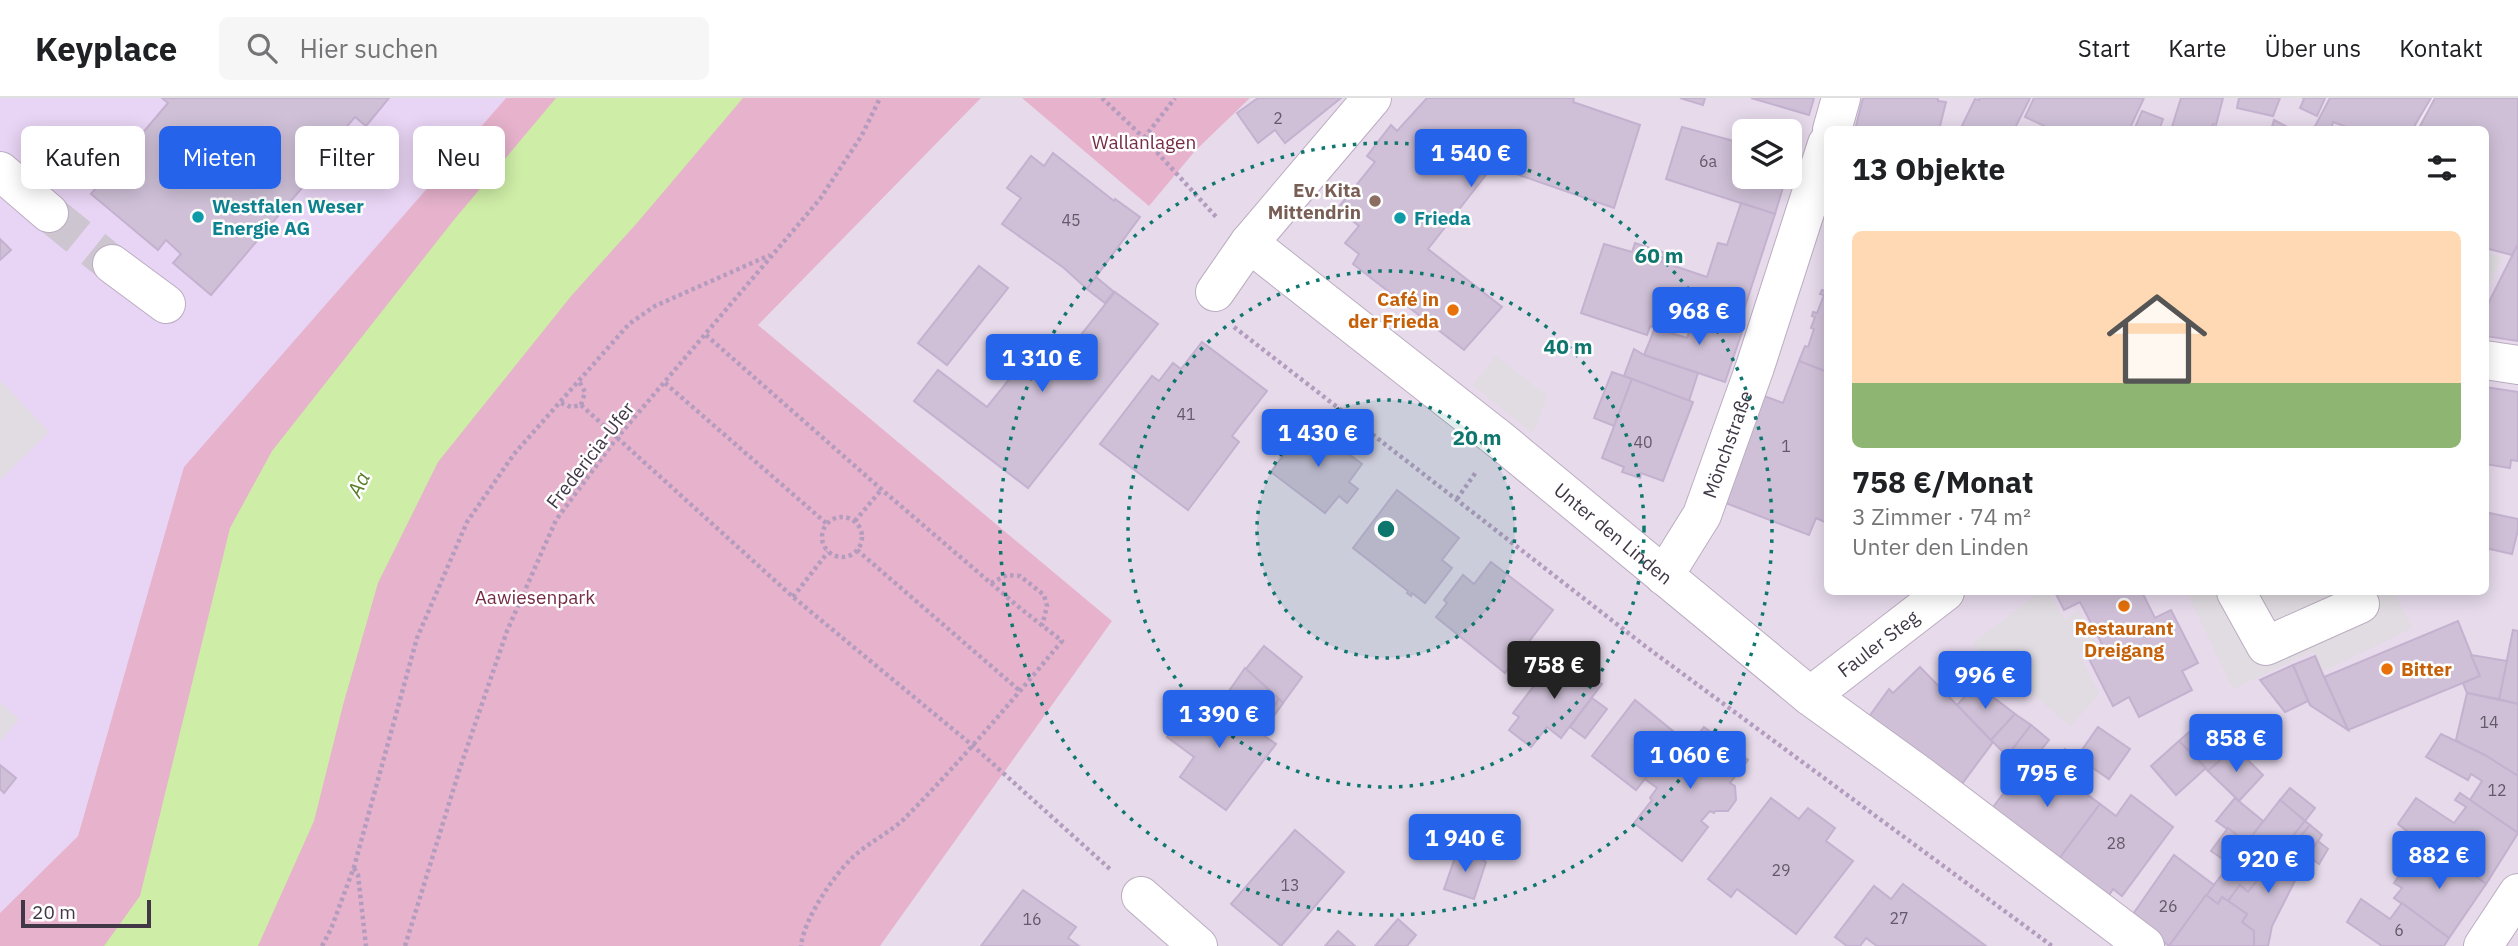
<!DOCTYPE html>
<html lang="de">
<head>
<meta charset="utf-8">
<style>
	body { margin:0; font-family:"IBM Plex Sans",sans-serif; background:#f6f6f6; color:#202124; height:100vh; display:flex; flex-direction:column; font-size:26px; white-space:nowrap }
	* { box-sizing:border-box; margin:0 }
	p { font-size:23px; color:#757577 }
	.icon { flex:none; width:38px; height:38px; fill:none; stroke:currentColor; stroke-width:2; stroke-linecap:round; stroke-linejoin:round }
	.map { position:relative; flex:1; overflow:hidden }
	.sheet { position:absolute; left:1824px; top:28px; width:665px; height:469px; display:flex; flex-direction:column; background:#fff; border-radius:10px; box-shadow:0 4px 18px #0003 }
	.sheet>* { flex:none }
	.banner { position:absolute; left:21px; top:28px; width:665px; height:63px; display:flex; gap:14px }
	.buttons { position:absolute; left:1732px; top:21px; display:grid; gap:14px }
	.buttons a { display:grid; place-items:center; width:70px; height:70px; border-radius:10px; background:#fff; box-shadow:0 4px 18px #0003; font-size:35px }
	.scale { position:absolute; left:21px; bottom:18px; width:130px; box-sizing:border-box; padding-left:7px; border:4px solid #413746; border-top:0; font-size:19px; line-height:24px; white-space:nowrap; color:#413746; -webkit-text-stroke:5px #fff; paint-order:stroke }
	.price { position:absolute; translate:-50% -60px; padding:0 16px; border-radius:7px; background:#2563eb; color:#fff; font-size:23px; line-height:46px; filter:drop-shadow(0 2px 4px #0008) }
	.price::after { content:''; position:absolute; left:50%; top:42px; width:21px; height:16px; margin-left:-10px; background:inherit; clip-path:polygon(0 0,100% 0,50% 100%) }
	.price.on { background:#222; color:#fff }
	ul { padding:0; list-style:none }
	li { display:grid; align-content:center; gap:14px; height:371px; padding:0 28px }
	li+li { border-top:2px solid #e0e0e0 }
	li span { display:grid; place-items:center; height:217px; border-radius:10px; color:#555 }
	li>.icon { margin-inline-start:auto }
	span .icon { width:126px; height:126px; fill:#fffc; stroke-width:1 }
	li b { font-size:30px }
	h2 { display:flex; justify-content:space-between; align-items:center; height:84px; padding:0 28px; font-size:30px }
	.chip { padding:0 24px; border-radius:10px; background:#fff; box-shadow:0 4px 18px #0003; font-size:24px; line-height:63px }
	.chip.on { background:#2563eb; color:#fff }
	header { display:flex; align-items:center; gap:42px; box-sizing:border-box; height:98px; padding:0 35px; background:#fff; border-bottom:2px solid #e0e0e0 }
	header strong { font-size:33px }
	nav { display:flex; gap:38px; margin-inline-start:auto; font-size:24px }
	.search { width:490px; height:63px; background:#f6f6f6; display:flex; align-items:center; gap:18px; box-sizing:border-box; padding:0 24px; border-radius:10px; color:#757577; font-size:26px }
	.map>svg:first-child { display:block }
	.residential { fill:#e6daeb; fill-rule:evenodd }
	.commercial { fill:#e8d4f4 }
	.green { fill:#e6b2cc }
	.parking { fill:#e0dce1 }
	.water { fill:#ceeda6 }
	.building { fill:#cfc0d7; stroke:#c4b1cf; stroke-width:2 }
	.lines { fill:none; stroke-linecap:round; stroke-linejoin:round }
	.minor-tunnel { stroke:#cdc5d0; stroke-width:38; stroke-dasharray:38 19; stroke-linecap:butt }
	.minor-casing { stroke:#bbadc1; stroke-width:40 }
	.path { stroke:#b49cbf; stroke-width:4.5; stroke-dasharray:3.5 3.5; stroke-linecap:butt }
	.minor { stroke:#fff; stroke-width:38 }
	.ring { fill:none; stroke:#0f766e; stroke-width:3.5; stroke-dasharray:3.5 7 }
	.education-dot { fill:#8d6e63; stroke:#fff; stroke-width:2.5 }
	.culture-dot { fill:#0f9aa8; stroke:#fff; stroke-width:2.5 }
	.food-dot { fill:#e8710a; stroke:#fff; stroke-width:2.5 }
	.labels { text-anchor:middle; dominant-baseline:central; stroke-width:5; stroke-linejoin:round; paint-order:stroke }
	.number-label { font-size:16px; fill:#64596a }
	.park-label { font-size:19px; fill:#762c45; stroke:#fff }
	.education-label { font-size:19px; font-weight:bold; fill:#785e54; stroke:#fff; text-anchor:end }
	.culture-label { font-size:19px; font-weight:bold; fill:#0d838f; stroke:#fff; text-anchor:start }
	.food-label { font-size:19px; font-weight:bold; fill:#c56008; stroke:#fff; text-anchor:end }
	.street-label { font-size:19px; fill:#413746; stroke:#fff }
	.water-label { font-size:21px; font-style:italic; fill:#587f2a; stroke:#fff }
	.centre { fill:#0f766e; stroke:#fff; stroke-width:3.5 }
	.ring-label { font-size:21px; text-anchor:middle; font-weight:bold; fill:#0f766e; stroke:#fff; stroke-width:5; stroke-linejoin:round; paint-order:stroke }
</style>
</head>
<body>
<header>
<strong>Keyplace</strong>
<div class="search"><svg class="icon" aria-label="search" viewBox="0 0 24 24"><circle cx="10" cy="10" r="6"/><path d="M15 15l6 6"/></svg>Hier suchen</div>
<nav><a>Start</a><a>Karte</a><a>Über uns</a><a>Kontakt</a></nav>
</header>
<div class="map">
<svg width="2518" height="848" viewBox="0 0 2518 848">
	<rect width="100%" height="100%" fill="#f0e8f3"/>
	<path class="residential" d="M981 0H1022L1149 107 1195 53 1250 0H2349L2425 31 1827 32V494H2485V56L2518 70V848H880L1112 523 758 227ZM1745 33H1790V79H1745Z"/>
	<polygon class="commercial" points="0,0 506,0 185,369 78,738 0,815"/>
	<g class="green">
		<polygon points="506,0 981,0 758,227 1112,523 880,848 0,848 0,815 78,738 184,369"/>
		<polygon points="1022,0 1250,0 1195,53 1149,108"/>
	</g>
	<g class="parking">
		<polygon points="2485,155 2502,159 2485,195"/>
		<polygon points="1496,258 1547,298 1533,335 1473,287"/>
		<polygon points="0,282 49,334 0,382"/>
		<polygon points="2040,494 2048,494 2064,521 2079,513 2096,545 2079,555 2099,595 2071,628 1972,546"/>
		<polygon points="2187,494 2394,494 2412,530 2323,573 2312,553 2233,591"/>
		<polygon points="0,605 19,621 0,644"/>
	</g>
	<polygon class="water" points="556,0 743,0 637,125 572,197 438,364 378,485 343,607 314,723 258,848 104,848 140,798 230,430 272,353 453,123"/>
	<g class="building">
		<polygon points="162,0 389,0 366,28 355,19 342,34 347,37 211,197 173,165 181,156 166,142 158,152 91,96 168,5"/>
		<polygon points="1258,0 1341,0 1285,45 1275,32 1258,45 1237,15"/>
		<polygon points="1427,0 1574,0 1573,4 1640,27 1614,110 1493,68 1428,151 1502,209 1464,252 1353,166 1359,156 1345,145 1359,128 1337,111 1375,64 1367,58 1391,27 1397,33"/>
		<polygon points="1680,0 1705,0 1703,7"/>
		<polygon points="1751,0 1814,0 1809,17"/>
		<polygon points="1863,0 1938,0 1938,3 1946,4 1939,32 1855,32"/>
		<polygon points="1980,0 2030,0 2014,32 1960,32 1975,1 1979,2"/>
		<polygon points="2034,0 2144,0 2129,32 2053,32 2025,19"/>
		<polygon points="2181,0 2223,0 2216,27 2213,26 2211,32 2171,32"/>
		<polygon points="2239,0 2280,0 2273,18 2237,10"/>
		<polygon points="2303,0 2325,0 2317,18 2300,10 2304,1"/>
		<polygon points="2330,0 2431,0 2412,32 2355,32 2333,24 2331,32 2313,32"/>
		<polygon points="2435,0 2518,0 2518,146 2512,157 2485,150 2485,32 2418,32"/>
		<polygon points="2142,13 2163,21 2159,32 2134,32"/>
		<polygon points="2274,22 2293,32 2271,32"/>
		<polygon points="1682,29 1745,46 1745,79 1786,79 1775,116 1666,81"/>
		<polygon points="1053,55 1114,103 1115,101 1140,119 1087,191 1064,170 1002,126 1021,100 1007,90 1031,58 1044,68"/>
		<polygon points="1741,105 1775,116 1739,227 1681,211 1672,235 1650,228 1647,237 1581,215 1604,146 1632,154 1635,145 1665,155 1662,164 1707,179 1718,145 1727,147"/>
		<polygon points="0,141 11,152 0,162"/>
		<polygon points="2518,146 2518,243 2485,238 2485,212"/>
		<polygon points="979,168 1008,190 947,267 918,245"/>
		<polygon points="1096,179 1114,194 1105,205 1087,191"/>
		<polygon points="1827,187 1827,274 1799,263 1805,248 1808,249 1814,231 1811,230 1815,219 1812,218 1813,214 1817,215 1824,197 1820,196 1822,192 1825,193"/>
		<polygon points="1115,194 1158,226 1028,390 914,303 938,272 987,309 1032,253 1054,271"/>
		<polygon points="1696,214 1744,228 1725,284 1644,257 1655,230 1687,240"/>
		<polygon points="1202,244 1267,293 1232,338 1239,344 1188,412 1100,346 1152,278 1159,283 1173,265 1181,271"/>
		<polygon points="1634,251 1644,257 1698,275 1689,303 1624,278"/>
		<polygon points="1799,263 1827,274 1827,425 1816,420 1809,437 1723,404 1764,298 1783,305"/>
		<polygon points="1612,274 1632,281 1614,328 1594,320"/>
		<polygon points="1632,281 1693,304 1663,383 1641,375 1640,380 1622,374 1624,369 1602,360"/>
		<polygon points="2485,289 2518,294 2518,363 2511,362 2510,370 2485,366"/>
		<polygon points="1308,325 1362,366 1349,384 1358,391 1347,405 1339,398 1325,415 1271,374"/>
		<polygon points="1397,392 1459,440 1442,462 1452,470 1425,505 1412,495 1411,498 1407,495 1408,493 1353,450"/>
		<polygon points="2485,414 2518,421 2518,432 2512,456 2485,450"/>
		<polygon points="1491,464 1553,512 1505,575 1436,519 1447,505 1444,502 1463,477 1474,486"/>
		<polygon points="2055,494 2142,494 2155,520 2171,512 2198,565 2182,573 2192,592 2139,619 2129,599 2113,608 2086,555 2102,546 2080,504 2064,512"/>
		<polygon points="2458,523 2480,578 2348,632 2324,579"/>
		<polygon points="2513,532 2518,533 2518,606 2499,601"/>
		<polygon points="1264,548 1302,579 1283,605 1246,571"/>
		<polygon points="1560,554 1602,586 1561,640 1547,629 1531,649 1509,632 1519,619 1513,615"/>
		<polygon points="2471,557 2507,563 2499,601 2467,595 2463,585 2480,578"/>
		<polygon points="2315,558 2324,579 2348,632 2310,607 2293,567"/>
		<polygon points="2293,567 2308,603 2285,614 2260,582"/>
		<polygon points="1920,569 1993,644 1959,690 1868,620 1889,591 1893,595"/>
		<polygon points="1245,570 1279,601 1257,632 1220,606"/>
		<polygon points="1976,586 2015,616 1991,642 1957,607"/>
		<polygon points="1200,593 1276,646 1226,712 1180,679 1194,659 1167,639"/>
		<polygon points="2467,595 2518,606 2518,678 2456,642"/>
		<polygon points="1592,600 1607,611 1585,640 1570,629"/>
		<polygon points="1279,601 1283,605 1261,636 1257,632"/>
		<polygon points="1635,602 1679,638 1636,692 1592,658"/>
		<polygon points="2015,616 2031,627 2007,658 1991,642"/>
		<polygon points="2206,619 2235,649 2208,673 2179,643"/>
		<polygon points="2031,627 2049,642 2023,675 2006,660"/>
		<polygon points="1704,629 1748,662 1730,685 1735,688 1736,702 1728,713 1715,713 1714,715 1710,713 1701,723 1708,729 1682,763 1634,725 1652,702 1650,700 1657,690 1645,681 1679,638 1690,647"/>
		<polygon points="2098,629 2130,651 2109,681 2077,659"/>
		<polygon points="2441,636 2485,657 2518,678 2518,735 2470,702 2482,683 2471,676 2468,682 2426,659"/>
		<polygon points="2179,643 2206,670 2176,697 2151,668"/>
		<polygon points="2235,649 2263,677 2239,703 2208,673"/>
		<polygon points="2065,651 2086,667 2074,682 2053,667"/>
		<polygon points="2045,661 2082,688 2080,691 2100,706 2059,761 1990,713 2010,687 2018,693 2025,683 2028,685"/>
		<polygon points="0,667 16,680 4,695 0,691"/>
		<polygon points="2290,690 2315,710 2305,723 2280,702"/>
		<polygon points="2460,695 2518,735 2486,786 2456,763 2452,768 2398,726 2416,700 2454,725 2466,709 2455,702"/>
		<polygon points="2131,697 2173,729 2122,798 2113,791 2108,799 2059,761 2100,706 2116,718"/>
		<polygon points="1771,700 1799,721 1808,710 1835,730 1826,743 1853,763 1796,836 1737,791 1731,799 1708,781"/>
		<polygon points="2235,700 2263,723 2247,745 2216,723"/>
		<polygon points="2280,702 2305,723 2248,794 2240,787 2228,803 2222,799 2218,806 2206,797"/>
		<polygon points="1494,721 1511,734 1494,758 1476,745"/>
		<polygon points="2305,723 2310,727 2290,751 2285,748"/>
		<polygon points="2310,727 2322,737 2305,763 2290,751"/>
		<polygon points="2228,730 2247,745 2230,766 2211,753"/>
		<polygon points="1295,732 1344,774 1281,848 1231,806"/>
		<polygon points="2318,743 2328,751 2319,766 2308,758"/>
		<polygon points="2285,748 2305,763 2272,828 2268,848 2254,848 2254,833 2242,824 2247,816 2228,803 2240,787 2248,794"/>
		<polygon points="2428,748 2452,768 2456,763 2486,786 2449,840 2394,800 2402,790 2394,785 2404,771 2410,776"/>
		<polygon points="1461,749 1486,764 1474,801 1444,791 1457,754"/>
		<polygon points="2174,757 2214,787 2169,848 2131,819"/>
		<polygon points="1903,786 1986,848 1877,848 1866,840 1860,848 1847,848 1835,839 1874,788 1891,801"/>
		<polygon points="1023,792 1076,829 1068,840 1079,848 981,848"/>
		<polygon points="2206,797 2218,806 2222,799 2247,816 2242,824 2254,833 2254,848 2169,848"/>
		<polygon points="2361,801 2390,821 2402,805 2449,840 2444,848 2382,848 2347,824"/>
		<polygon points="1398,821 1416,837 1407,848 1375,848"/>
		<polygon points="1338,833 1355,848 1325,848"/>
	</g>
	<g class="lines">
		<polyline class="minor-tunnel" points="49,115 112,166"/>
		<g class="minor-casing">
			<g id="minor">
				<polyline points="1832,32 1841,0"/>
				<polyline points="0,73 49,115"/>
				<path id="s1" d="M1249 145 1500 342 1810 598 1922 679 2145 848"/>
				<polyline points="112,166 166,206"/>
				<polyline points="1215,194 1249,145 1372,0"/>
				<polyline points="2485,262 2518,267"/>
				<path id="s2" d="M1664 478 1702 417 1755 269 1827 46"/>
				<polyline points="2236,494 2266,548 2360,506 2354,494"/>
				<path id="s3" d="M1810 598 1945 494"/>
				<polyline points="1141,798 1198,848"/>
				<polyline points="2483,848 2518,795"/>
			</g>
		</g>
		<g class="path">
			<polyline points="1102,0 1144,40 1218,121"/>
			<polyline points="1144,40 1175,0"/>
			<polyline points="1234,229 1645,548 2052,848"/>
			<path d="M706 237 881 391 1021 511 1062 543C1012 603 961 663 906 719 890 735 867 745 851 761 832 780 804 821 801 848"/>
			<polyline points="665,285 826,425"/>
			<polyline points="561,305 571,309 581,307 585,294 579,283"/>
			<polyline points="581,307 793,499 972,647 1111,772"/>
			<polyline points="1457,401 1476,374"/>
			<circle cx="842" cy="439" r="20"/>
			<polyline points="855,423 881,392"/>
			<polyline points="857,452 1020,593"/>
			<polyline points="991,485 1007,477 1020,478 1044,497 1047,508 1042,528"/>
			<polyline points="793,499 828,454"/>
			<polyline points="354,770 358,777 366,848"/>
			<polyline points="322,848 331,831 354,769 417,540 467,424 514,356 629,226 655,208 770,157"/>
			<polyline points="405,848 460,670 507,533 556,422 616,341 820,101 862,37 880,0"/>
		</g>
		<use href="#minor" class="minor"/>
	</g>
	<circle cx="1386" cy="431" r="129" fill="#0f766e" fill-opacity=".12"/>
	<g class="ring">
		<circle cx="1386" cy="431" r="129"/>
		<circle cx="1386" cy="431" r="258"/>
		<circle cx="1386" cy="431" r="386"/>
	</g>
	<circle class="education-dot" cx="1375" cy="103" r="7"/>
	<g class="culture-dot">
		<circle cx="198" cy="119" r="7"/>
		<circle cx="1400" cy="120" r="7"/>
	</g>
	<g class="food-dot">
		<circle cx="1453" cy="212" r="7"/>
		<circle cx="2124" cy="508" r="7"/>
		<circle cx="2387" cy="571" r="7"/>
	</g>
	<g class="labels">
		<g class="number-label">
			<text x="1278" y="20">2</text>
			<text x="1708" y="63">6a</text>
			<text x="1071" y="122">45</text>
			<text x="1186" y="316">41</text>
			<text x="1643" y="344">40</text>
			<text x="1786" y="348">1</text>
			<text x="2489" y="624">14</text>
			<text x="2497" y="692">12</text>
			<text x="2116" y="745">28</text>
			<text x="1781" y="772">29</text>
			<text x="1290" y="787">13</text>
			<text x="2168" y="808">26</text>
			<text x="1899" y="820">27</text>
			<text x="1032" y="821">16</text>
			<text x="2399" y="832">6</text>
		</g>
		<g class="park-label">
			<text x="1144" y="44">Wallanlagen</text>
			<text x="535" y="499">Aawiesenpark</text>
		</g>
		<g class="education-label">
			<text x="1361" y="92">Ev. Kita<tspan x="1361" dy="22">Mittendrin</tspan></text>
		</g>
		<g class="culture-label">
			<text x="212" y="108">Westfalen Weser<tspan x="212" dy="22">Energie AG</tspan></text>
			<text x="1414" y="120">Frieda</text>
		</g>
		<g class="food-label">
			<text x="1439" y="201">Café in<tspan x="1439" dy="22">der Frieda</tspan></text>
			<text x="2124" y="530" text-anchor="middle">Restaurant<tspan x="2124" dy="22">Dreigang</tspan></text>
			<text x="2401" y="571" text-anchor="start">Bitter</text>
		</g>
		<g class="street-label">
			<text stroke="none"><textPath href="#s2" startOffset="147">Mönchstraße</textPath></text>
			<text transform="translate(590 357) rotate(-52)">Fredericia-Ufer</text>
			<text stroke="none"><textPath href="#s1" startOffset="466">Unter den Linden</textPath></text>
			<text stroke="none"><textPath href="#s3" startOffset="86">Fauler Steg</textPath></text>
		</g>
		<g class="water-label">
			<text transform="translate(358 386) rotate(-64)">Aa</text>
		</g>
	</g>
	<circle cx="1386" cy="431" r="10" class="centre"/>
	<g class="ring-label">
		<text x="1659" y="165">60 m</text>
		<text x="1568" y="256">40 m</text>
		<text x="1477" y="347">20 m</text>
	</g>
</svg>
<div class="buttons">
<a><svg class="icon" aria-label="layers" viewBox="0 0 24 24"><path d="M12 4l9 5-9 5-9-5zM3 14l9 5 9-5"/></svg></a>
</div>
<div class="scale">20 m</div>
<b class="price" style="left:1471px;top:91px">1 540 €</b>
<b class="price" style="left:1699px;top:249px">968 €</b>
<b class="price" style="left:1042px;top:296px">1 310 €</b>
<b class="price" style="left:1318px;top:371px">1 430 €</b>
<b class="price on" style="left:1554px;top:603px">758 €</b>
<b class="price" style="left:1985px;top:613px">996 €</b>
<b class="price" style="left:1219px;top:652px">1 390 €</b>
<b class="price" style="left:2236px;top:676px">858 €</b>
<b class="price" style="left:1690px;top:693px">1 060 €</b>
<b class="price" style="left:2047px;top:711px">795 €</b>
<b class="price" style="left:1465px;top:776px">1 940 €</b>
<b class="price" style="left:2439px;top:793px">882 €</b>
<b class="price" style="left:2268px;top:797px">920 €</b>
<div class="banner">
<a class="chip">Kaufen</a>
<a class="chip on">Mieten</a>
<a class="chip">Filter</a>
<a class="chip">Neu</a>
</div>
<section class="sheet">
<h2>13 Objekte<svg class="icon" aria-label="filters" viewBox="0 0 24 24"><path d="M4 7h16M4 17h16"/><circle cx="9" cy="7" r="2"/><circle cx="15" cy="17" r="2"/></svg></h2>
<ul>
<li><span style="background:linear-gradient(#ffd9b3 70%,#8fb573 0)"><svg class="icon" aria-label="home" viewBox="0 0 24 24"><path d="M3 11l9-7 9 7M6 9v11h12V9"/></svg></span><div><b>758 €/Monat</b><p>3 Zimmer · 74 m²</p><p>Unter den Linden</p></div></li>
</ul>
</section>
</div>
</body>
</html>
